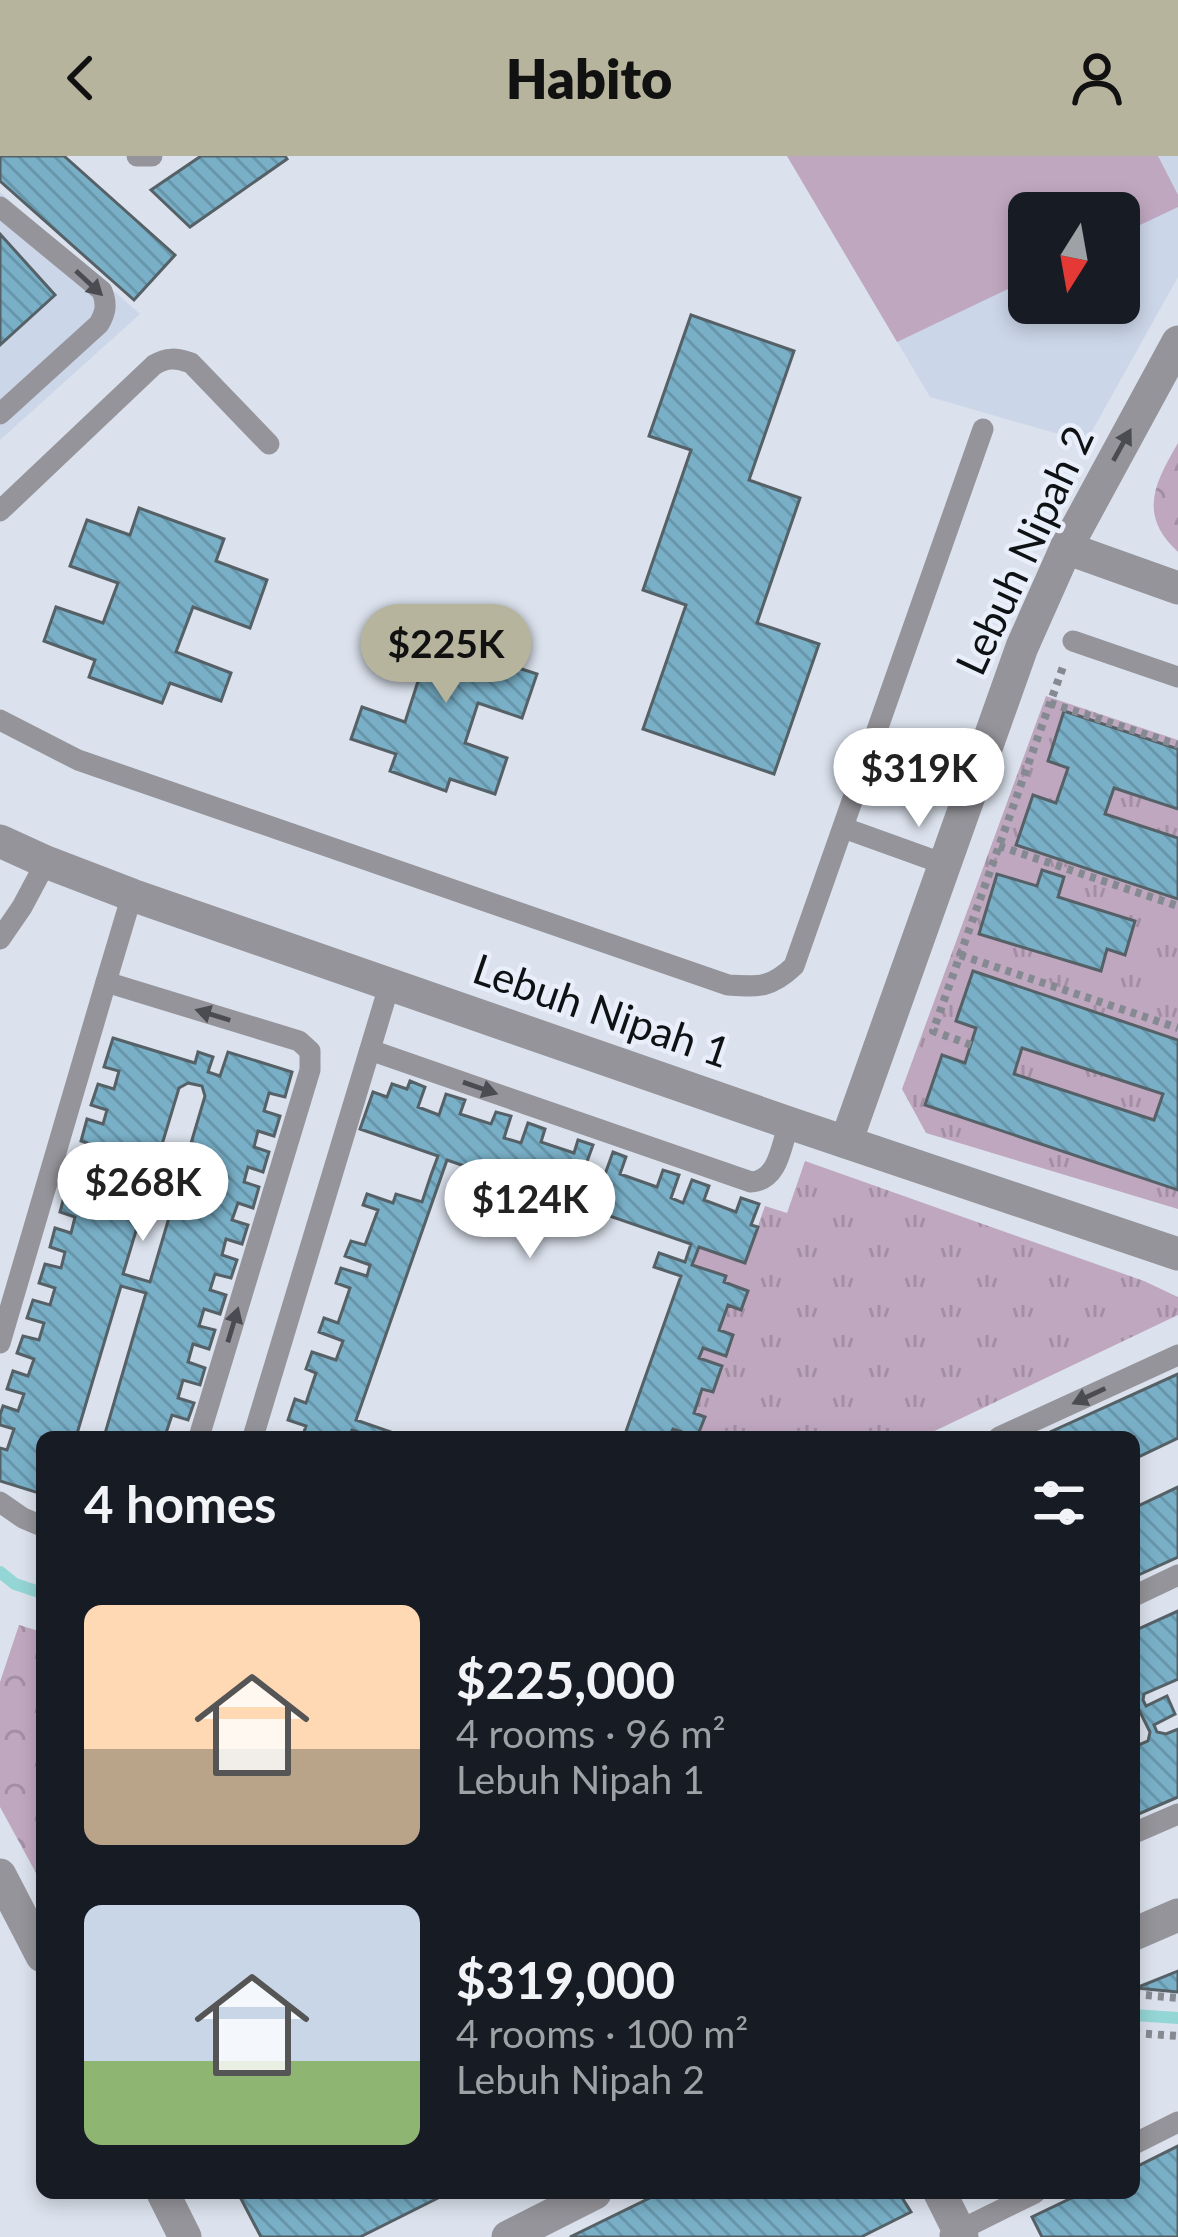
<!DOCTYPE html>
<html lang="en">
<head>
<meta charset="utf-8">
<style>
	body { margin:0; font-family:Lato,sans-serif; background:#242831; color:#f1f3f6; height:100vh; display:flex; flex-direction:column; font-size:45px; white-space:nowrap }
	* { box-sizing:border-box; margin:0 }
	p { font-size:39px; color:#9ea1a6 }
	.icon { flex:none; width:66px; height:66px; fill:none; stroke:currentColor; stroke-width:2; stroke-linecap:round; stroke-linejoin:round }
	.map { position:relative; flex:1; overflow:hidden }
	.drawer { position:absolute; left:36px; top:1275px; width:1104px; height:768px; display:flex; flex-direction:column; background:#171b24; border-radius:18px; box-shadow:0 6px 18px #0003 }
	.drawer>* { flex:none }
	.needle { width:78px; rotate:191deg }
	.tools { position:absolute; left:1008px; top:36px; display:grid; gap:24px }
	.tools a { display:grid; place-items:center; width:132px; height:132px; border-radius:18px; background:#171b24; box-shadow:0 6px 18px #0003; font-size:60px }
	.price { position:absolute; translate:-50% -102px; padding:0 27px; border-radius:42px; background:#fff; color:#222; font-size:39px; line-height:78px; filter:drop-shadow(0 3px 6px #0008) }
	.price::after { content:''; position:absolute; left:50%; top:72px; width:36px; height:27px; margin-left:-18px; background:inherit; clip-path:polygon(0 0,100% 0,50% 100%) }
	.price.selected { background:#b7b49e; color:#111 }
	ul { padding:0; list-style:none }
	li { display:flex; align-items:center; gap:36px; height:300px; padding:0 48px }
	li span { display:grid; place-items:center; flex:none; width:336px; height:240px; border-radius:18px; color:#555 }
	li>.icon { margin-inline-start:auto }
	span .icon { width:144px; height:144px; fill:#fffc; stroke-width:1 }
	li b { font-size:51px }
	h2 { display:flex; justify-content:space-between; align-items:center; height:144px; padding:0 48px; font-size:51px }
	header { display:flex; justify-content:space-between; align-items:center; height:156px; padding:0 48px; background:#b7b49e; color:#111; font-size:54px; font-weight:800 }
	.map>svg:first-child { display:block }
	.built { fill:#cbd6e8; fill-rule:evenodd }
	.grass { fill:url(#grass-tufts) }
	.park { fill:url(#park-crowns) }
	.pitch { fill:#bfa7c0 }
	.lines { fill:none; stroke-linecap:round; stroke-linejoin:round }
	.stream { stroke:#94d6d5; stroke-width:12 }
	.building { fill:url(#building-back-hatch); stroke:#556166; stroke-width:3; fill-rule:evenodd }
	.path { stroke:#858a92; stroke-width:8; stroke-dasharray:6 6; stroke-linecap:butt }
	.service { stroke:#95949a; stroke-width:21 }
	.minor { stroke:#95949a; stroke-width:33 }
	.oneway { fill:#4b4c51 }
	.labels { text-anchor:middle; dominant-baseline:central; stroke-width:9; stroke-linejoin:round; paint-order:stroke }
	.street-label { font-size:42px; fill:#0f1215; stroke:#e8effb }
</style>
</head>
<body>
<header><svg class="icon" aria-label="back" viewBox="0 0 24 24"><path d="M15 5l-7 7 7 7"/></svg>Habito<svg class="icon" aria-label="person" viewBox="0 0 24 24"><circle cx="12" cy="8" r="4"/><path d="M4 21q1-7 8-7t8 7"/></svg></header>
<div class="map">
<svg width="1178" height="2081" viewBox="0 0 1178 2081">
	<defs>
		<pattern id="grass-tufts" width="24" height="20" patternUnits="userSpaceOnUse" patternTransform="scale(3)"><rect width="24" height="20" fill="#bfa7c0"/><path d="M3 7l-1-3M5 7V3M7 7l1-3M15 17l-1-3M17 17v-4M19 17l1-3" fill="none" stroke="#a38fa4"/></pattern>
		<pattern id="park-crowns" width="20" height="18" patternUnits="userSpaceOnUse" patternTransform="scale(3)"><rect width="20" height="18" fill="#bfa7c0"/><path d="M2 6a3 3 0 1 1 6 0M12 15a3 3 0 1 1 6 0" fill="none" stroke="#a38fa4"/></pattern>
		<pattern id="building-back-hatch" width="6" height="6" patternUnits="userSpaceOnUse" patternTransform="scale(3)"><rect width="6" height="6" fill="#79b0c8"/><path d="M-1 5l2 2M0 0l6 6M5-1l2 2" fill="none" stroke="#6796ab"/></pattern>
	</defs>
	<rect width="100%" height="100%" fill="#dbe2ed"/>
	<g class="built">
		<path d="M787 0H1178V121L1086 286 930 241ZM1029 57H1119V147H1029Z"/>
		<polygon points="0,36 140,158 0,284"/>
	</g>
	<g class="grass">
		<polygon points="1046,540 1178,584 1178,1053 926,977 902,933"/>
		<polygon points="805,1005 1144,1125 1178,1141 1178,1159 922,1281 697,1281 704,1262 694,1257 702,1233 713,1236 722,1211 699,1202 703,1192 726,1199 719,1174 728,1150 741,1154 748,1136 724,1126 725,1120 692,1109 699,1091 745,1107 765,1050 787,1057"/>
	</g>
	<g class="park">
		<path d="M1178 287V396C1138 359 1154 328 1178 287Z"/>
		<polygon points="19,1469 42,1476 42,1728 0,1651 0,1526"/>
	</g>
	<polygon class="pitch" points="787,0 1158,0 1178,39 1178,51 1119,79 1119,57 1029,57 1029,123 897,186"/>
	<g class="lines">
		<g class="stream">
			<polyline points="0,1416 15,1428 42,1437"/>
			<polyline points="1134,1859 1178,1862"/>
		</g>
	</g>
	<g class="building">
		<polygon points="0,0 64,0 175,99 134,144 0,25"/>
		<polygon points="201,0 285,0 287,3 190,71 151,34"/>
		<polygon points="0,78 55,139 0,189"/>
		<polygon points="691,159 794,195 749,324 800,342 757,467 819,488 774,618 643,573 686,449 643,434 691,294 649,280"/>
		<polygon points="139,352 224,383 216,405 267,424 250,472 193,451 176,496 231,517 221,545 170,527 162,547 89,521 95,504 44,485 56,451 103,467 118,427 70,410 87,364 130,379"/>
		<polygon points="436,463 500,486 494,504 537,518 522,562 478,547 465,587 507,602 495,638 450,623 446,635 390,615 396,598 351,583 362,551 405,566 420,519 378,505 390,470 429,485"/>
		<polygon points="1064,555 1178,593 1178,653 1114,632 1105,658 1178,682 1178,743 1016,689 1033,639 1056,647 1068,612 1048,605"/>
		<polygon points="1042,714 1064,721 1058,741 1135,765 1125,799 1107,793 1101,815 979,778 997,718 1037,730"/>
		<path d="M973 815 1178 884V1034L925 949 942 899 965 907 976 872 956 865ZM1022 892 1163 938 1154 964 1014 918Z"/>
		<path d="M113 882 195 907 198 896 213 901 208 916 220 920 228 896 292 916 285 941 269 937 264 955 280 960 274 980 258 975 254 991 269 996 263 1016 248 1011 244 1026 259 1031 253 1052 238 1047 232 1064 248 1069 242 1088 226 1083 222 1099 237 1104 231 1122 215 1118 210 1134 226 1139 220 1158 204 1153 199 1170 215 1174 209 1193 193 1188 188 1206 205 1212 200 1229 183 1224 178 1242 194 1247 188 1264 172 1259 166 1277 180 1281H104L146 1137 121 1130 76 1281H42V1338L0 1325V1292L7 1294 14 1273 0 1269V1259L3 1250 18 1255 24 1238 7 1233 13 1215 28 1220 34 1203 17 1197 23 1180 39 1184 44 1167 27 1162 33 1144 50 1149 55 1132 39 1127 45 1108 61 1112 65 1096 50 1091 55 1072 71 1077 75 1061 60 1056 65 1037 81 1041 86 1025 70 1020 75 1001 91 1006 96 990 81 985 87 963 103 968 107 954 91 949 98 928 114 933 119 915 104 911ZM188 927 202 930 205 940 150 1126 123 1118 179 932Z"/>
		<polygon points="410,925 425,931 418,951 439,959 446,938 465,944 460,958 491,968 496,956 511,960 504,982 521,987 528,967 545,973 541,986 574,997 578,984 593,989 584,1014 604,1021 613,996 626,1001 620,1018 657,1031 663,1014 679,1019 671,1042 683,1047 692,1024 709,1030 704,1044 736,1056 741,1042 759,1048 751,1069 758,1071 745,1107 699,1091 692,1109 726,1120 724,1126 748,1135 741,1154 728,1149 719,1174 733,1179 726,1200 703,1192 699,1202 722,1210 713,1236 702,1233 694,1257 705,1261 697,1281 673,1273 669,1281 624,1281 681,1120 654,1111 659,1097 685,1106 691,1088 447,1004 356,1264 405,1281 359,1281 361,1277 352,1274 349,1281 318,1281 304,1276 306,1270 288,1264 295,1243 306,1247 316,1217 306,1213 312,1196 336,1204 343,1185 319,1176 324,1162 338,1167 350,1132 336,1127 341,1112 367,1120 370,1109 345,1100 351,1085 365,1089 378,1054 363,1049 367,1038 393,1047 396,1038 422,1046 431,1019 438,1000 360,973 373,936 387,941 392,928 407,933"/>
		<polygon points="1178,1218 1178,1282 1134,1303 1134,1281 1039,1281"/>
		<polygon points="1178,1331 1178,1401 1134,1421 1134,1352"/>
		<polygon points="1178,1455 1178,1523 1144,1538 1143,1544 1146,1550 1167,1540 1175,1558 1154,1569 1157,1576 1166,1578 1178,1573 1178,1641 1134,1660 1134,1591 1148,1585 1150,1576 1134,1544 1134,1475"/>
		<polygon points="1178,1815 1178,1836 1136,1832"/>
		<polygon points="1178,1990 1178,2081 1042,2081 1032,2061 1082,2037 1134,2037 1134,2012"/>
		<polygon points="238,2037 448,2037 360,2081 261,2081"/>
		<polygon points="660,2037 899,2037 911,2056 861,2081 570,2081"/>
	</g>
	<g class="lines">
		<g class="path">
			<polyline points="1050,547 1178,589"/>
			<polyline points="999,690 1178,750"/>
			<polyline points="960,799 1178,872"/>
			<polyline points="971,889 933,875 1064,508"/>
			<polyline points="1134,1838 1178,1842"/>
			<polyline points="1134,1877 1178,1880"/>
		</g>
		<g class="service">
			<polyline points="137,0 152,0"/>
			<path d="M0 51 102 135C107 148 106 156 99 168L0 258"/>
			<path d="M0 355 154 209C167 201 176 202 191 207L269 288"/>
			<polyline points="1073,485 1178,521"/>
			<path d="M0 564 78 604 728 829C759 831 771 832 794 810L983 273"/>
			<polyline points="844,672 944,708"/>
			<polyline points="0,783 22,751 46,706"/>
			<polyline points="106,826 132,739"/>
			<path d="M370 894 751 1026C779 1024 781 990 789 967"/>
			<polyline points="0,1187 106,826 299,885 310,895 310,914 199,1281"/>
			<polyline points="253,1281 390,827"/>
			<polyline points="999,1281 1178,1199"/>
			<polyline points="0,1346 23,1362 42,1370"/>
			<polyline points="1134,1440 1178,1419"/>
			<polyline points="1134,1677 1178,1658"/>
			<polyline points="1134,1988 1178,1966"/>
			<polyline points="950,2079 1035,2037"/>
		</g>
		<g class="minor">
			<polyline points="1066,392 1178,432"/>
			<polyline points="0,685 46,706 132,739 789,967 1178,1098"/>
			<polyline points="846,986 1022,491 1066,392 1178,186"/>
			<polyline points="0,1719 42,1800"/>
			<polyline points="1134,1778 1178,1759"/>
			<polyline points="163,2037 185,2081"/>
			<polyline points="940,2037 962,2081"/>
			<polyline points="508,2081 595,2037"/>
		</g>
	</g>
	<defs><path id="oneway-solid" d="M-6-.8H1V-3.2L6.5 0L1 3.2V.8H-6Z" transform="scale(3)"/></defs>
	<g class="oneway">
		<use href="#oneway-solid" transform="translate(89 127) rotate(43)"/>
		<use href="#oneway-solid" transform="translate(1122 289) rotate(-61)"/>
		<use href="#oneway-solid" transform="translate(213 859) rotate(-163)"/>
		<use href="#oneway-solid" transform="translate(480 932) rotate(19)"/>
		<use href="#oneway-solid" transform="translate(233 1169) rotate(-73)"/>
		<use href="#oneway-solid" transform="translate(1089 1240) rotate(155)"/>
	</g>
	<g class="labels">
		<g class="street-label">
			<text transform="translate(1024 394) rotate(-65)">Lebuh Nipah 2</text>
			<text transform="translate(602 854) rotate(19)">Lebuh Nipah 1</text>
		</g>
	</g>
</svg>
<div class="tools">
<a><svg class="needle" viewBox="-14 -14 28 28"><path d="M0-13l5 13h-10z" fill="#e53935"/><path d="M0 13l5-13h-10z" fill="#9ea1a6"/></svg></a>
</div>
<b class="price selected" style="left:446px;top:550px">$225K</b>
<b class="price" style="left:919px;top:674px">$319K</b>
<b class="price" style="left:143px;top:1088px">$268K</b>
<b class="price" style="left:530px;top:1105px">$124K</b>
<section class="drawer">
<h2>4 homes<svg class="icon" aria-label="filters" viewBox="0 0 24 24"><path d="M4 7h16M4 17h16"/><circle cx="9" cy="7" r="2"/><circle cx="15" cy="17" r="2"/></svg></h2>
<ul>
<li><span style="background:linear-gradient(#ffd9b3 60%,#b9a48a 0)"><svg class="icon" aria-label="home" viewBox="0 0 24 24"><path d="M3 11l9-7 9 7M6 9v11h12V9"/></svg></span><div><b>$225,000</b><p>4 rooms · 96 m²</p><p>Lebuh Nipah 1</p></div></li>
<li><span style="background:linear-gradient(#c9d6e8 65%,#8fb573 0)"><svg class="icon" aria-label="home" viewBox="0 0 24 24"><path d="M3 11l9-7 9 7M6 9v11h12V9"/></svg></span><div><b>$319,000</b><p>4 rooms · 100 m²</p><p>Lebuh Nipah 2</p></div></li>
</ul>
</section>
</div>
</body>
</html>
